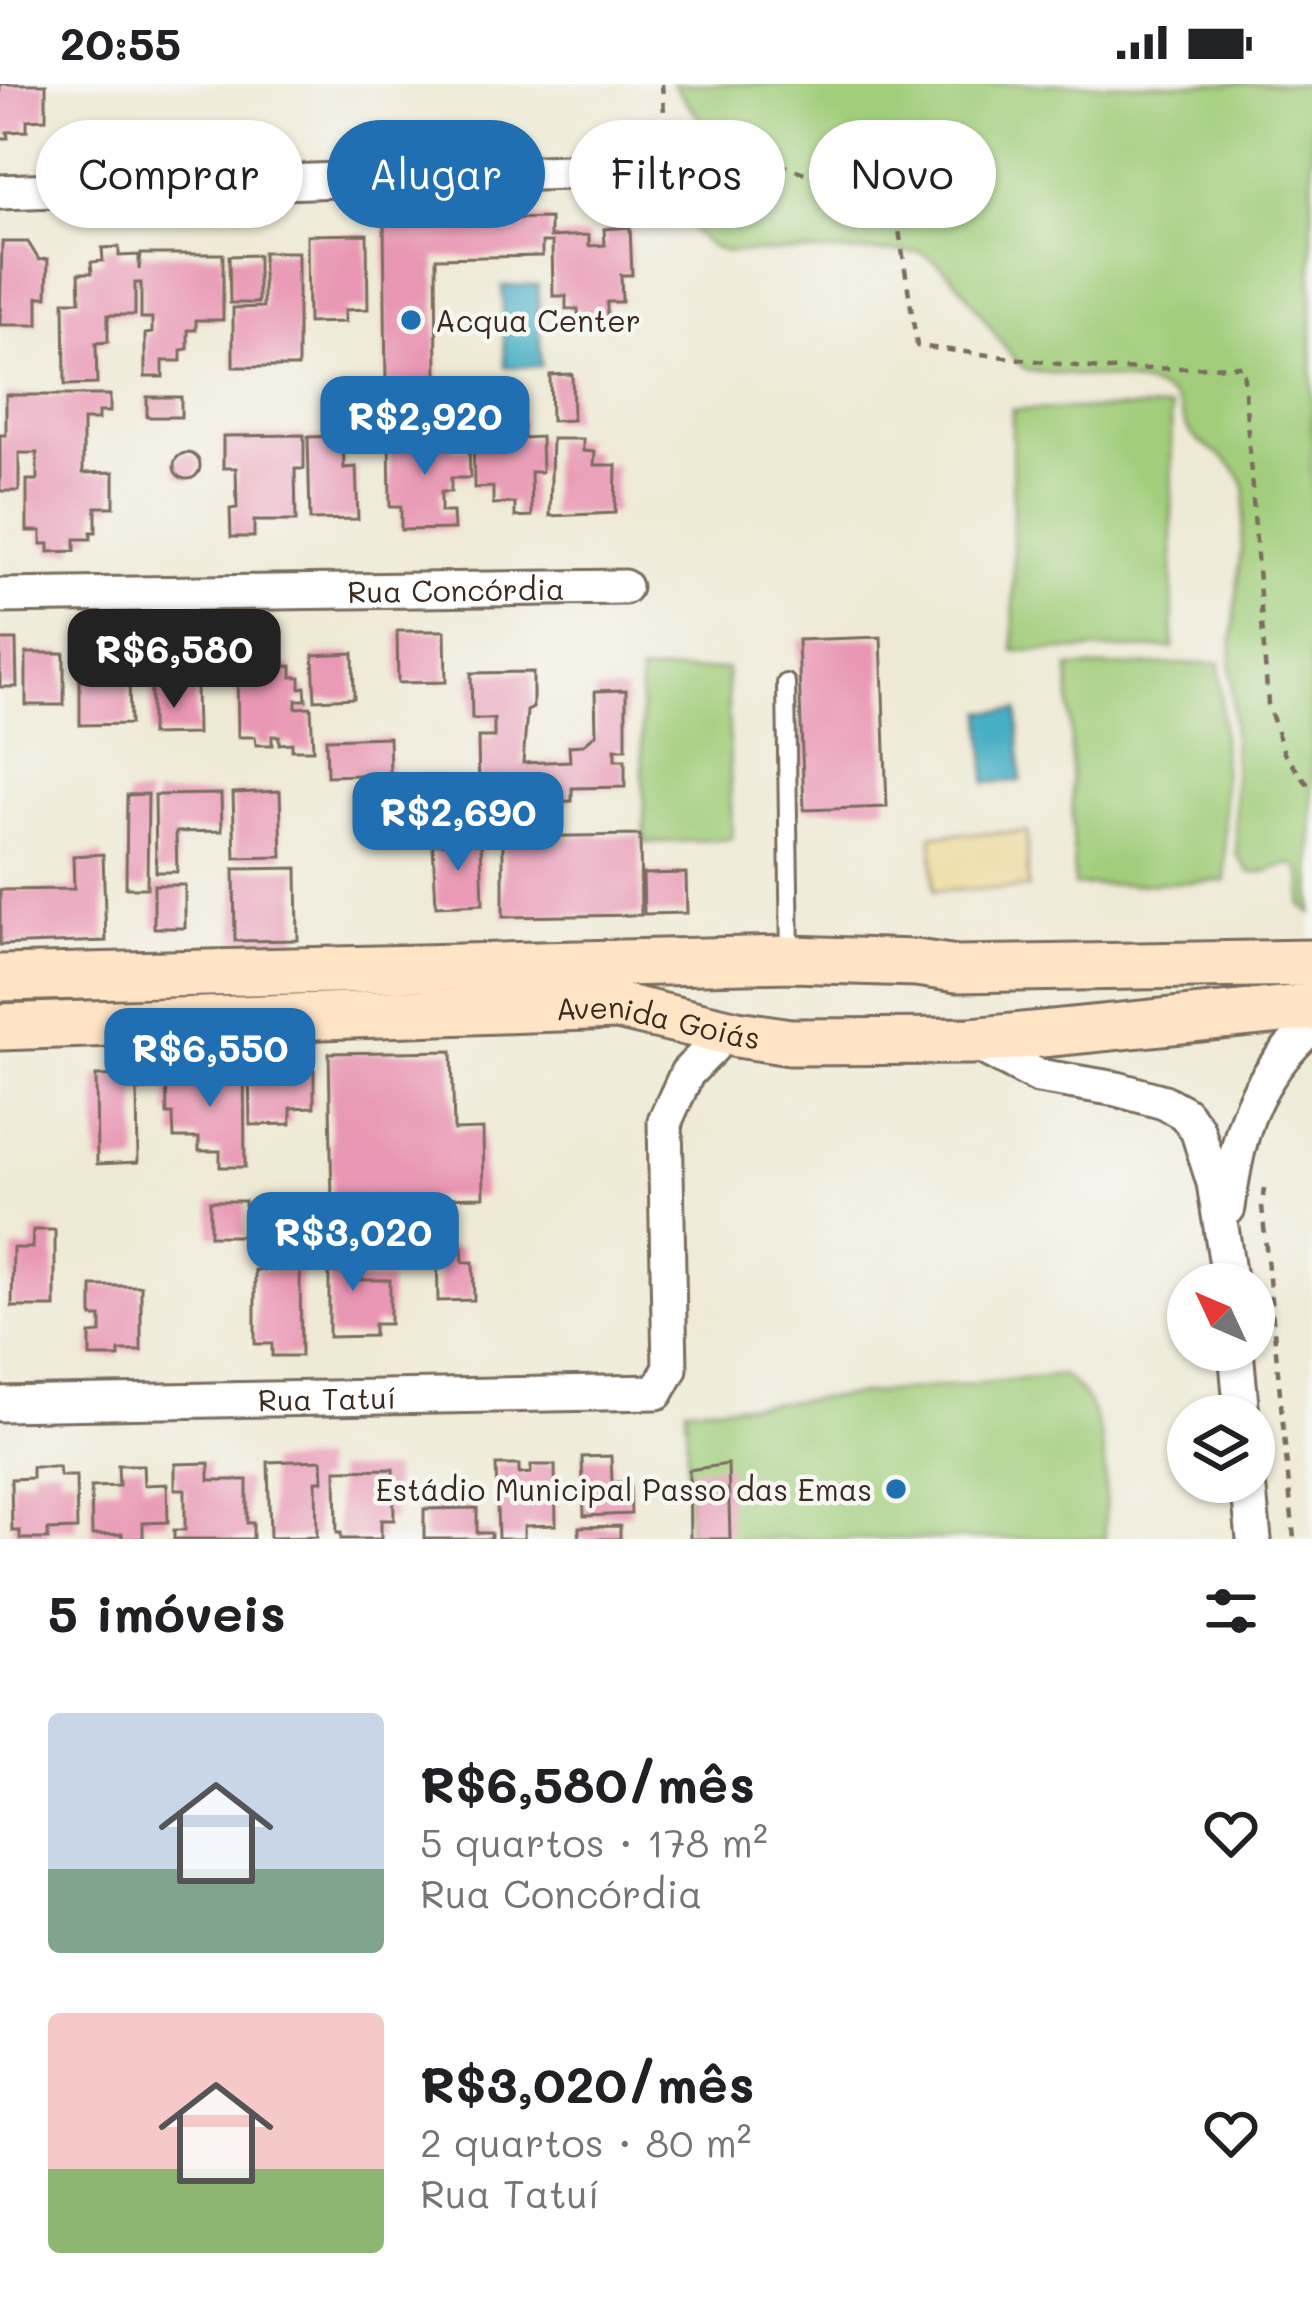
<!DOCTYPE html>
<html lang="pt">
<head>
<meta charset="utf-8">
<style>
	body { margin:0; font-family:Mali,sans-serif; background:#f2f2f2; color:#202124; height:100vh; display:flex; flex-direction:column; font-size:45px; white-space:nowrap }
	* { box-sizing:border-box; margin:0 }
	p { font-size:39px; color:#757577 }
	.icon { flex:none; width:66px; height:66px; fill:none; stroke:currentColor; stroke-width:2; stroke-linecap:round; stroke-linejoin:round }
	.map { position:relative; height:1455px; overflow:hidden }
	.side { display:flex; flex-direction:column; background:#fff; flex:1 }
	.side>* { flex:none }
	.hud { position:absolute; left:36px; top:36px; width:1242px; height:108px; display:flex; gap:24px }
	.needle { width:78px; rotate:314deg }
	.tools { position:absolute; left:1167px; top:1179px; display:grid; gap:24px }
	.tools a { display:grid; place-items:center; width:108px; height:108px; border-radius:50%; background:#fff; box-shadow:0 3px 9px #0004; font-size:60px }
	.price { position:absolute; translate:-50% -102px; padding:0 27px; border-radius:24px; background:#1f6fb2; color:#fff; font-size:39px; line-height:78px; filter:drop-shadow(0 3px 6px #0008) }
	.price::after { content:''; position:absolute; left:50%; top:72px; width:36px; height:27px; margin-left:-18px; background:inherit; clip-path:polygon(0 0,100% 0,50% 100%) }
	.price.active { background:#222; color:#fff }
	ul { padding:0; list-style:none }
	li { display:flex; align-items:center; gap:36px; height:300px; padding:0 48px }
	li span { display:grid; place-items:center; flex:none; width:336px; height:240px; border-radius:12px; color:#555 }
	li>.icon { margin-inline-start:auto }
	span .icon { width:144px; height:144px; fill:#fffc; stroke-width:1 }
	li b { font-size:51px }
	h2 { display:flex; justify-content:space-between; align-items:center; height:144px; padding:0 48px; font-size:51px }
	.chip { padding:0 42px; border-radius:54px; background:#fff; box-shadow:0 3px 9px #0004; font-size:42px; line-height:108px }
	.chip.active { background:#1f6fb2; color:#fff }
	.status { display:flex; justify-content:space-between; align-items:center; height:84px; padding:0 60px; background:#fff; direction:ltr }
	.status svg { height:33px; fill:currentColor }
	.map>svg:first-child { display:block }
	.green { fill:#a2ce7b; stroke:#6e7c4c; stroke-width:3 }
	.sand { fill:#eeda9e; stroke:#94825e; stroke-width:3 }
	.water { fill:#46afc5; stroke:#406c72; stroke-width:3 }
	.building { fill:#e997b4 }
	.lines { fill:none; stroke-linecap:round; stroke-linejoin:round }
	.service-casing { stroke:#7a6d5e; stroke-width:22 }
	.minor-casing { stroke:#7a6d5e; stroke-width:39 }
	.secondary-casing { stroke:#7a6d5e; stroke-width:51 }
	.path { stroke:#7a6d5e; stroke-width:4.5; stroke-dasharray:9 9; stroke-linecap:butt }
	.service { stroke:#fff; stroke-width:16 }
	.minor { stroke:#fff; stroke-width:33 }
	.secondary { stroke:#ffe4c6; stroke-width:45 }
	.poi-dot { fill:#1f6fb2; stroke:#f6f6f2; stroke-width:4.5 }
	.labels { text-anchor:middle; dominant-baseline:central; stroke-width:9; stroke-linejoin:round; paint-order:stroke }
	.poi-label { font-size:30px; fill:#3b2a1e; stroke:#f6f6f2; text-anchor:start }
	.street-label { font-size:30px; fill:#3b2a1e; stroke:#f6f6f2 }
</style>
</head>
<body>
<div class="status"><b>20:55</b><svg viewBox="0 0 49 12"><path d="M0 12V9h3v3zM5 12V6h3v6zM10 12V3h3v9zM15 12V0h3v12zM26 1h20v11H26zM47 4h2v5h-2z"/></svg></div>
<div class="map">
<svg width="1312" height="1455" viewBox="0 0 1312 1455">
	<rect width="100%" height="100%" fill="#f6f6f2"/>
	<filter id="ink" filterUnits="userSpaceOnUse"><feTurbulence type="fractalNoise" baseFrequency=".00833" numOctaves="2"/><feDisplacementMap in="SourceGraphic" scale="24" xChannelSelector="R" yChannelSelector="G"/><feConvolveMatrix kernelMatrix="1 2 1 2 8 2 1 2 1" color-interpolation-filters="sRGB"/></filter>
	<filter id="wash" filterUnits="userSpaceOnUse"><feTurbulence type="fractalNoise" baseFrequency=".004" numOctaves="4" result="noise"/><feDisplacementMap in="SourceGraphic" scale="48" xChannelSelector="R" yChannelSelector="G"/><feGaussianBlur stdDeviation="2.7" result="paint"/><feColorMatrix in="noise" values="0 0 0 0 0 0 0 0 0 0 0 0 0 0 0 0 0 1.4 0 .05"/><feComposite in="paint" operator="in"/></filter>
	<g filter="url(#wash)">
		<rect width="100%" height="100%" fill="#efead5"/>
		<g class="green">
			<path d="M673 0H1312V830L1302 821 1303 795 1298 782C1280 776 1269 793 1249 788L1237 771 1231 578 1246 408C1240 380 1217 371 1196 355 1182 344 1185 325 1173 314 1150 292 1059 292 1026 286 987 252 967 191 920 168H729C686 162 674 112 684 74 688 61 698 52 704 40Z"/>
			<polygon points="1171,324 1173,564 1014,567 1012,326"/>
			<polygon points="1220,579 1226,797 1074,802 1069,584"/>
			<polygon points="727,585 732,755 645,759 640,589"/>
			<path d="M1062 1291C1115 1328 1104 1398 1105 1455H688L686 1323 762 1320Z"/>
		</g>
		<polygon class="sand" points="1027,748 1028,804 934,807 932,751"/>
		<g class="water">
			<polygon points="538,201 541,282 505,283 502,202"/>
			<polygon points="1018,626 1021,697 986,699 983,628"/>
		</g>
		<g id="blocks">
			<g class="building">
				<polygon points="0,0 46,0 46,35 27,36 27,47 7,48 8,54 0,54"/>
				<polygon points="550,134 550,153 589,151 589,162 605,161 604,145 630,143 632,191 621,191 622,218 607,218 607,239 579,240 578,225 566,225 566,212 553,212 552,158 542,158 542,172 436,174 437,298 386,299 384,137"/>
				<polygon points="367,150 368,225 345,226 345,238 308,239 307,151"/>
				<polygon points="2,158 28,158 39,176 48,175 47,213 38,213 38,241 0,241"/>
				<polygon points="119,163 119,172 139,171 139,186 141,170 223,170 223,236 196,236 196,246 188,246 188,265 181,266 181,277 163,277 163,293 145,293 145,250 152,249 152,234 141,234 141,199 135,199 135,231 108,231 108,258 96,259 97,300 65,301 64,217 80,217 79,189 92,189 91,178 103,177 102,164"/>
				<polygon points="263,168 298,168 298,283 233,283 233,224 263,223"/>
				<polygon points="258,171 258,219 230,219 229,172"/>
				<polygon points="572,290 573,336 551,337 550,291"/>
				<polygon points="6,311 110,311 110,328 98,328 98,336 83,336 83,389 114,388 114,423 96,423 96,448 91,448 91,455 75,455 75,467 49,468 49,460 41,460 41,447 27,447 27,396 37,396 37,369 19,369 19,407 0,407 0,351 6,351"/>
				<rect x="147" y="313" width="34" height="20"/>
				<polygon points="499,326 500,337 523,336 523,354 541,353 542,388 531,388 532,432 515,433 515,419 493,420 493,403 474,404 473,327"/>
				<polygon points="454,350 454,365 469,364 470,394 451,394 451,408 441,408 441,428 453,428 454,445 401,446 401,423 390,423 389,352"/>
				<polygon points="304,351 304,385 295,385 296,437 254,437 254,453 231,453 230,425 237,424 236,384 223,384 223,352"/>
				<polygon points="343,352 344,384 356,383 358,435 310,436 308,353"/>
				<polygon points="552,355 583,355 583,367 595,368 594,381 616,381 615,429 550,432"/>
				<circle cx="187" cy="382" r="13"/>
				<polygon points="397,547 445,547 446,598 398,599"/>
				<polygon points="881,553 887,723 804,726 798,556"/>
				<polygon points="0,556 16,556 17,603 0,603"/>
				<rect x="26" y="569" width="38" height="52"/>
				<polygon points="353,569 354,614 315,616 313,571"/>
				<polygon points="292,582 292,593 300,593 300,604 305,603 306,616 296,616 296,624 311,623 313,666 292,666 292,659 279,660 279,652 272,652 272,661 256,661 255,653 238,653 237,584"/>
				<polygon points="533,588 533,624 527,627 523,679 570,677 569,662 583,661 596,650 595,607 626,606 626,665 615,665 615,676 625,676 625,703 572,704 572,717 505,718 505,705 479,706 478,653 494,653 494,635 472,635 471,589"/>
				<polygon points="80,592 129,592 130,640 80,641"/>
				<polygon points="196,602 197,650 151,651 151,604"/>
				<polygon points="389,653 390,690 327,692 326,655"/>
				<polygon points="280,707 282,773 235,774 233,709"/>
				<polygon points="148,710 147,804 126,804 127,711"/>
				<polygon points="221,710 222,747 176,748 177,788 156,788 155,711"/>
				<polygon points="640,751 641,831 503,833 503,753"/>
				<polygon points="481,758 483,820 436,822 433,760"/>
				<polygon points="103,770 106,857 0,861 0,806 74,805 73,772"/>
				<polygon points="297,784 298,856 235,857 234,785"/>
				<polygon points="686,789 687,829 644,830 643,790"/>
				<rect x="154" y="801" width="31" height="43"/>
				<polygon points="452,967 454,1046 483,1045 484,1113 332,1116 329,969"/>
				<polygon points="294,977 294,986 314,986 314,1023 291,1024 291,1040 250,1041 249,978"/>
				<polygon points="244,984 245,1083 220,1083 220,1067 199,1067 199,1054 174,1054 173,1030 167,1030 166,985"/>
				<polygon points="146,991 147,1006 137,1007 138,1078 97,1080 96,992"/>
				<rect x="210" y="1117" width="35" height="35"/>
				<polygon points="329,1141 347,1141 347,1196 390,1196 390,1240 374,1240 374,1252 329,1253"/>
				<polygon points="33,1146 55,1146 55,1223 12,1223 13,1164 32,1164"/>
				<polygon points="437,1163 462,1163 463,1178 473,1178 474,1216 438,1217"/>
				<polygon points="255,1186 300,1186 301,1272 272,1272 272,1260 255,1260"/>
				<polygon points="92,1202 141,1202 141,1267 119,1267 119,1273 90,1273 90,1250 101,1249 101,1233 92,1233"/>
				<polygon points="611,1372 612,1398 630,1398 631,1430 584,1432 582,1373"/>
				<polygon points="322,1376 323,1397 316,1397 317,1453 270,1454 268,1378"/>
				<polygon points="209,1379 209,1396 247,1396 247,1439 253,1439 253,1455 174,1455 174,1446 185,1446 185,1405 175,1405 175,1380"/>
				<polygon points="728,1380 730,1455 690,1455 689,1386"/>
				<polygon points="118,1381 143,1381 144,1401 167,1400 168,1438 143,1439 143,1455 122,1455 122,1450 92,1451 91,1403 119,1402"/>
				<polygon points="496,1381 519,1381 519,1390 531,1389 531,1381 555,1381 556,1441 524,1442 524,1455 498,1455"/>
				<polygon points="32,1383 59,1383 60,1392 76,1392 77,1445 48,1446 48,1455 20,1455 20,1447 12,1447 11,1395 32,1394"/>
				<polygon points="393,1385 394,1436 381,1436 381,1455 341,1455 341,1449 337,1449 336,1386"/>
				<polygon points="477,1424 477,1449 491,1449 491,1455 424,1455 424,1425"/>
				<polygon points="620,1442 620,1455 579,1455 579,1443"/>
			</g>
		</g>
	</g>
	<g filter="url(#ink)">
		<use href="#blocks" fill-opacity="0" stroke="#7a6d5e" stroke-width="3"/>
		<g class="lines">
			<g class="service-casing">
				<polyline id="service" points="786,599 790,875"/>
			</g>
			<g class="minor-casing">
				<g id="minor">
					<polyline points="0,108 624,86"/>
					<path id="s1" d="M0 512 624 503"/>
					<polyline points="971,957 1038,992 1117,1005 1164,1018 1184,1029 1197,1045 1214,1099 1230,1200"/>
					<path d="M1228 1124C1237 1048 1253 995 1312 942"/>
					<polyline points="1236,1266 1242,1332"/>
					<path id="s2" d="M0 1320 657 1308 670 1285 665 1037 687 989 729 946"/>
					<polyline points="1248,1398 1254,1455"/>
				</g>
			</g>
			<g class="secondary-casing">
				<g id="secondary">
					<polyline points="0,894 790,875 916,879 957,885 1312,879"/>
					<path id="s3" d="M0 943 617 922 737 950 790 958 971 957 1312 923"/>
				</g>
			</g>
			<g class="path">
				<polyline points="662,0 665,42 870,111 899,146 917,262 1108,286 1243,282 1268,620 1284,669 1312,706"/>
				<polyline points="1264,1104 1262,1122 1294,1455"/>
			</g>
			<use href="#service" class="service"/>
			<use href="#minor" class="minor"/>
			<use href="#secondary" class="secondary"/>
		</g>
	</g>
	<g class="poi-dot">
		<circle cx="411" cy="236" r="12"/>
		<circle cx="896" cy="1405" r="12"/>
	</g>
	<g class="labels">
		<g class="poi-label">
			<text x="435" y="236">Acqua Center</text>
			<text x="872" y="1405" text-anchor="end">Estádio Municipal Passo das Emas</text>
		</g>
		<g class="street-label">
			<text stroke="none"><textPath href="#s1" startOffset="456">Rua Concórdia</textPath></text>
			<text stroke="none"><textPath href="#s3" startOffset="660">Avenida Goiás</textPath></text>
			<text stroke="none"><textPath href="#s2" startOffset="327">Rua Tatuí</textPath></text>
		</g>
	</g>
</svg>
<div class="tools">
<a><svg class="needle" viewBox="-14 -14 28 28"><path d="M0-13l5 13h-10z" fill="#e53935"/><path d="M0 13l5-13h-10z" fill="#757577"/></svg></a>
<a><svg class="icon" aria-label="layers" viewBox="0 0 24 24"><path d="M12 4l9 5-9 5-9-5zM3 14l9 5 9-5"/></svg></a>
</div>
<b class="price" style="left:425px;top:394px">R$2,920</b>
<b class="price active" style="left:174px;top:627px">R$6,580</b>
<b class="price" style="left:458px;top:790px">R$2,690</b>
<b class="price" style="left:210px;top:1026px">R$6,550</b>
<b class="price" style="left:353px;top:1210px">R$3,020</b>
<div class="hud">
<a class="chip">Comprar</a>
<a class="chip active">Alugar</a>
<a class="chip">Filtros</a>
<a class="chip">Novo</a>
</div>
</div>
<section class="side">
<h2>5 imóveis<svg class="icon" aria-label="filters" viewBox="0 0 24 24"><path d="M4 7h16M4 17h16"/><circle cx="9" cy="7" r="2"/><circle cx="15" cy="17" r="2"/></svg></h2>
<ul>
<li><span style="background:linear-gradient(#c9d6e8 65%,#7fa58c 0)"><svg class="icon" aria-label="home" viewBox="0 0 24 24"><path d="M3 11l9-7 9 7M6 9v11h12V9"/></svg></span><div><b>R$6,580/mês</b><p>5 quartos · 178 m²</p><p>Rua Concórdia</p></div><svg class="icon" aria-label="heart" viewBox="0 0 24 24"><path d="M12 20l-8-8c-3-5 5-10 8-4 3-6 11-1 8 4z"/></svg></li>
<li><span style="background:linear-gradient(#f6c9c9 65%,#8fb573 0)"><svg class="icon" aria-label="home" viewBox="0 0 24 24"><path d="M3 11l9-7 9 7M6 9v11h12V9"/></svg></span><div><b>R$3,020/mês</b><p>2 quartos · 80 m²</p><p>Rua Tatuí</p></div><svg class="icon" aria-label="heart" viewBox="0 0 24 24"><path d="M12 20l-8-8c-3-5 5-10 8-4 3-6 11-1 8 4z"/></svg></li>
</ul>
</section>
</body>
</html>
